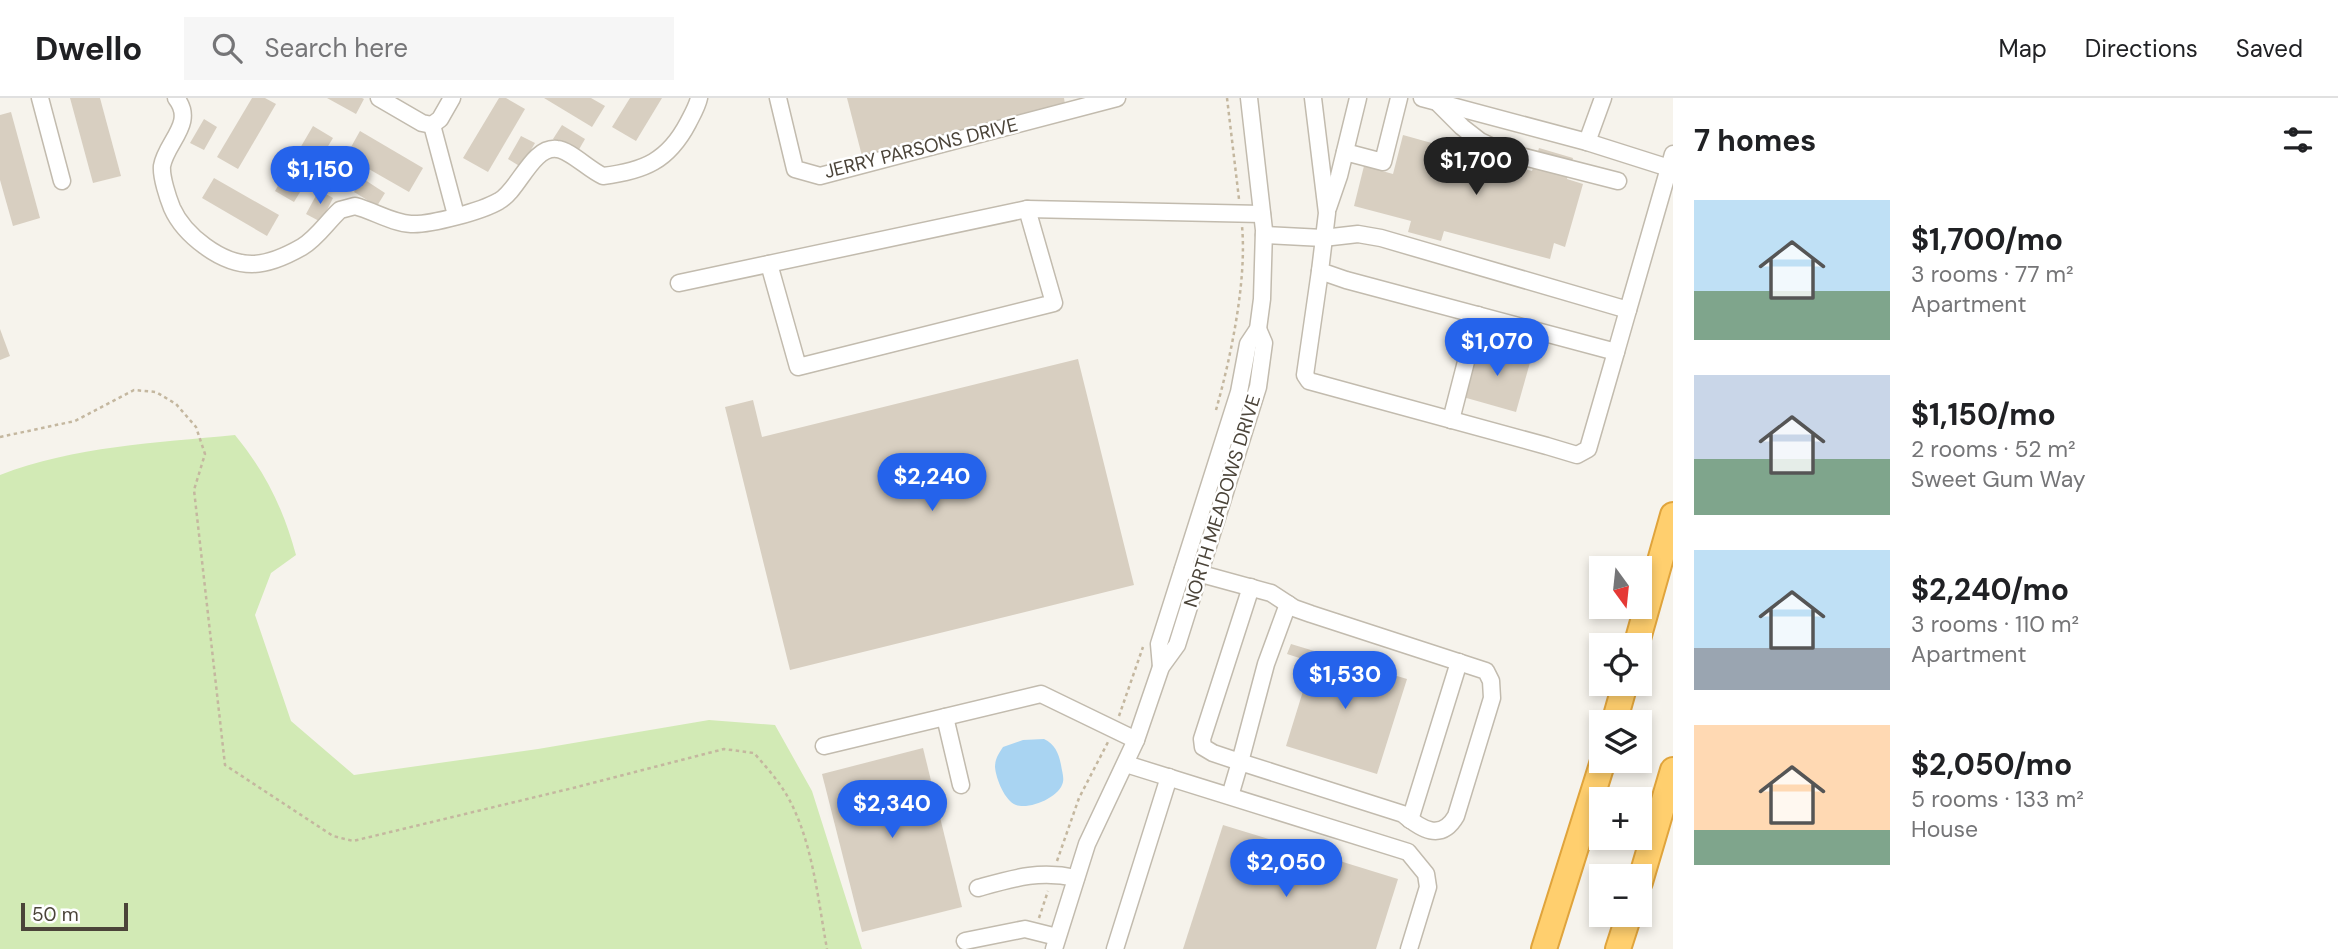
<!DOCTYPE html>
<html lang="en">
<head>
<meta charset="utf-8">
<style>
	body { margin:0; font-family:"DM Sans",sans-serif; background:#f6f6f6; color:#202124; height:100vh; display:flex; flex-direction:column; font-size:26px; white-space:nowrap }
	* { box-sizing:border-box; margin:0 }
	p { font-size:23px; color:#757577 }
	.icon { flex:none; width:38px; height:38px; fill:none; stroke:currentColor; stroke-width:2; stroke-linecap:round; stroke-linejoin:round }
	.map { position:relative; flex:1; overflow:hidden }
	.panel { display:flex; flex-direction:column; background:#fff; width:665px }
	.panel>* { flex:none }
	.needle { width:46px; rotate:165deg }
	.fabs { position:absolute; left:1589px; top:458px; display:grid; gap:14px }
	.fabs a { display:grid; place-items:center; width:63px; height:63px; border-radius:0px; background:#fff; box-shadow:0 4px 10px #0003; font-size:35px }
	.scale { position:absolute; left:21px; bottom:18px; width:107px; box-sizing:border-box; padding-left:7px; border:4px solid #4b4439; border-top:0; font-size:19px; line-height:24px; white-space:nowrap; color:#4b4439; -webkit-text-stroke:5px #fff; paint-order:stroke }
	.price { position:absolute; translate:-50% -60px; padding:0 16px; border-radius:24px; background:#2563eb; color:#fff; font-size:23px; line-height:46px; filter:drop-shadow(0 2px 4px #0008) }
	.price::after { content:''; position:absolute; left:50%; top:42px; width:21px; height:16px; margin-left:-10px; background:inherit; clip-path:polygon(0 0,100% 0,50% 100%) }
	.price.selected { background:#222; color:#fff }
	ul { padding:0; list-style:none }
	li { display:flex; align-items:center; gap:21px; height:175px; padding:0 21px }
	li span { display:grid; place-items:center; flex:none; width:196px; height:140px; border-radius:0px; color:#555 }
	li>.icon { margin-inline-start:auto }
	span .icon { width:84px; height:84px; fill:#fffc; stroke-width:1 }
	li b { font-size:30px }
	h2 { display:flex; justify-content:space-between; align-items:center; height:84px; padding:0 21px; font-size:30px }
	header { display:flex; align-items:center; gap:42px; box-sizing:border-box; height:98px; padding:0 35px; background:#fff; border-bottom:2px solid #e0e0e0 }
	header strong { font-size:33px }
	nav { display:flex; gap:38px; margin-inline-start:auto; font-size:24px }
	.search { width:490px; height:63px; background:#f6f6f6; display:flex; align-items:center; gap:18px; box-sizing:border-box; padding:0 24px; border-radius:0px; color:#757577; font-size:26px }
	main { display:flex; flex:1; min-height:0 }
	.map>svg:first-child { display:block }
	.green { fill:#d2eab5 }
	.water { fill:#a9d4f2 }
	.building { fill:#d8cfc1 }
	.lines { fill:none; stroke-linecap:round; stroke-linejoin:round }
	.minor-casing { stroke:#c2bbae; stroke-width:19 }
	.highway-casing { stroke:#e0a43c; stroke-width:28 }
	.path { stroke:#c4b79f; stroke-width:2.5; stroke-dasharray:3.5 3.5; stroke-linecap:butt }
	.minor { stroke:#fff; stroke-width:16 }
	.highway { stroke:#ffcf6e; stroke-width:24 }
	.labels { text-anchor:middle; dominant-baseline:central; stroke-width:5; stroke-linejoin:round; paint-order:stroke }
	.street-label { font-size:19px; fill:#4b4439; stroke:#fff }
</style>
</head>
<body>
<header>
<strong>Dwello</strong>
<div class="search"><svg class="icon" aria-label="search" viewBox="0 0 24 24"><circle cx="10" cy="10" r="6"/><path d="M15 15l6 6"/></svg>Search here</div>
<nav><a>Map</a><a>Directions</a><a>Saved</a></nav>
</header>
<main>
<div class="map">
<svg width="1673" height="851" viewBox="0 0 1673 851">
	<rect width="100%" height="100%" fill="#f6f3ec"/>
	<path class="green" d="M235 337C266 375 283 410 296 457L271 475 255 517 291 623 354 677 538 651 709 622 775 627 812 693 862 851H0V377C75 348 155 345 235 337Z"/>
	<path class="water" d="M1044 641C1055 646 1059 656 1061 667 1062 673 1064 679 1063 684 1060 699 1030 712 1016 707 1005 703 996 681 995 669 995 661 999 655 1003 649L1023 642Z"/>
	<g class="building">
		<polygon points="70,0 100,0 121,78 93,85"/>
		<polygon points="252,0 265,0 276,6 238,71 217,59"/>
		<polygon points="327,0 362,0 364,1 356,16"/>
		<polygon points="499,0 506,0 525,11 488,74 463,60"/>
		<polygon points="544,0 591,0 605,8 592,29"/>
		<polygon points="630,0 662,0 636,43 612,29"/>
		<polygon points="847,0 1064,0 1065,6 862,58"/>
		<polygon points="11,14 40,120 13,128 0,82 0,17"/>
		<polygon points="204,21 217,29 204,52 190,45"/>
		<polygon points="562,27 585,41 577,55 553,41"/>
		<polygon points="313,28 333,40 294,104 275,93"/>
		<polygon points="360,33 423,70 409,94 346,58"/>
		<polygon points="1403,37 1532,73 1539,50 1573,60 1567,81 1583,86 1565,149 1554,145 1550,161 1444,133 1441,143 1408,134 1411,123 1354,108 1364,68 1393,76"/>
		<polygon points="521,38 535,45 521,69 508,61"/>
		<polygon points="214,80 279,117 267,138 202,100"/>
		<polygon points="362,80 385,95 377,108 354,94"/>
		<polygon points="319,92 333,100 321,124 306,116"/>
		<polygon points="0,231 10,258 0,262"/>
		<polygon points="1478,246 1531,261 1516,314 1463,299"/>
		<polygon points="1078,261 1134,487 790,572 725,309 753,302 762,339"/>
		<polygon points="1291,546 1407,581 1377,676 1286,648 1312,564 1287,556"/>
		<polygon points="923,650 962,809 862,834 822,676"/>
		<polygon points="1223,727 1398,781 1376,851 1183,851"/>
	</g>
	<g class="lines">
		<g class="minor-casing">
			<g id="minor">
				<polyline points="40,0 62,83"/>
				<path d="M176 0C196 25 166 44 162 68 161 79 168 100 172 110 184 137 221 166 252 166 268 166 288 157 302 149 317 140 327 124 340 112L355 108C374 113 392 125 411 126 431 127 482 113 499 103 519 92 532 48 557 51 570 52 589 72 603 78 644 73 668 63 688 25 692 17 697 9 699 0"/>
				<polyline points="379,0 422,25 432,27"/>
				<polyline points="778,0 795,71 820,78 1117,0"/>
				<polyline points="1313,0 1327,115 1320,173 1346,182 1616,254 1628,212"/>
				<polyline points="1422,0 1587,44 1669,70"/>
				<polyline points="1439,6 1462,29 1480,43 1501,53 1618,83"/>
				<polyline points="432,27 456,117"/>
				<polyline points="432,27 440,21 452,0"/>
				<polyline points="1587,44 1603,0"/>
				<polyline points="1345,54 1383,64 1399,0"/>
				<polyline points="1328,110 1339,78 1358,0"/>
				<polyline points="1264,137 1323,140 1358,136 1381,140 1628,212 1673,56"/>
				<polyline points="769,166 798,269 1054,205 1027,111"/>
				<polyline points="1320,173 1305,277 1309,283 1547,348 1577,357 1588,351 1616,254"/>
				<polyline points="679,185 1027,111 1262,116"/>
				<polyline points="1451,322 1478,217"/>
				<path d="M1183 471 1271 495 1294 510 1311 516 1486 573 1491 583 1492 600 1456 718C1441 744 1421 731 1403 716L1240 664 1230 698"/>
				<polyline points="1251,489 1202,641 1203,649 1213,655 1240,664 1266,566 1288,506"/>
				<polyline points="1161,569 1159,546 1239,294 1248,246 1258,231 1262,201 1264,132 1249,0"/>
				<polyline points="945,619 961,687"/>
				<polyline points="824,648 1041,596 1136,642"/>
				<polyline points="1126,666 1408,754 1426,776 1428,789 1409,851"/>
				<polyline points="1410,722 1459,564"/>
				<path d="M978 790C1014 780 1039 772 1076 780"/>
				<polyline points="965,843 1025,831 1057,839"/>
				<polyline points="1054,851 1087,746 1136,642 1161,569 1177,547 1258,289 1264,245 1258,231"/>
				<polyline points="1115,851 1169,679"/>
			</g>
		</g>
		<g class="highway-casing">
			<g id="highway">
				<polyline points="1636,548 1673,417"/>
				<polyline points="1614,625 1625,586"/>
				<polyline points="1640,784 1673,672"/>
				<polyline points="1544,851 1603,663"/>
				<polyline points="1618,851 1629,817"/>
			</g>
		</g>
		<g class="path">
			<polyline points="1227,0 1239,101"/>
			<path d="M1216 312C1231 259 1247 182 1242 128"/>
			<path d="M0 339 75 323 134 292 156 294 176 306 196 329 205 356 194 392 225 667 333 738 353 743 573 690 724 651 754 655C767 670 780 684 790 703 813 747 818 802 827 851"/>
			<polyline points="1119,618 1143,549"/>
			<polyline points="1057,763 1079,700 1108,644"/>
			<polyline points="1039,820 1048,793"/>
		</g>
		<use href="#minor" class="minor"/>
		<use href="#highway" class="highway"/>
	</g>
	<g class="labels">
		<g class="street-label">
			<text transform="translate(921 50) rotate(-14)">JERRY PARSONS DRIVE</text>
			<text transform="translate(1222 403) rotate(-73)">NORTH MEADOWS DRIVE</text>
		</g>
	</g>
</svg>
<div class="fabs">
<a><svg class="needle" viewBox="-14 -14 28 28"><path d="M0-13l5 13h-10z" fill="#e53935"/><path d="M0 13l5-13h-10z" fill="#757577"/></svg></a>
<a><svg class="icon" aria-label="locate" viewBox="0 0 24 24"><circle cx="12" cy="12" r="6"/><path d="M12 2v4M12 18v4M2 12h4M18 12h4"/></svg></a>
<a><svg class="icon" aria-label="layers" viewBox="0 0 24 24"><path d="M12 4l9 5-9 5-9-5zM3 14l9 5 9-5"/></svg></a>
<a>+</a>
<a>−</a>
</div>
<div class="scale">50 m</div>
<b class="price selected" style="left:1476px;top:99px">$1,700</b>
<b class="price" style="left:320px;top:108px">$1,150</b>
<b class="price" style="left:1497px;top:280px">$1,070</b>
<b class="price" style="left:932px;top:415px">$2,240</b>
<b class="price" style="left:1345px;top:613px">$1,530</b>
<b class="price" style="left:892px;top:742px">$2,340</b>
<b class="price" style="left:1286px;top:801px">$2,050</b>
</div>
<section class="panel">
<h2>7 homes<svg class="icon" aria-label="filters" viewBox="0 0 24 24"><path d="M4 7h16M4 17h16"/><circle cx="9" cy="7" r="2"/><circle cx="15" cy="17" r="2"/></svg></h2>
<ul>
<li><span style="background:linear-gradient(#bfe0f5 65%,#7fa58c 0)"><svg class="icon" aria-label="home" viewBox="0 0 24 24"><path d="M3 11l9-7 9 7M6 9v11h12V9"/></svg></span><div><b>$1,700/mo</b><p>3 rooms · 77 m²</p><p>Apartment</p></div></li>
<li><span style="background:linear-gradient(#c9d6e8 60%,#7fa58c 0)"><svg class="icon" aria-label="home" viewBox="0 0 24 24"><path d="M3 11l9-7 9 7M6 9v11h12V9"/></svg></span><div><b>$1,150/mo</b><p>2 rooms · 52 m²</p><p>Sweet Gum Way</p></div></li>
<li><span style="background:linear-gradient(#bfe0f5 70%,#9aa5b1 0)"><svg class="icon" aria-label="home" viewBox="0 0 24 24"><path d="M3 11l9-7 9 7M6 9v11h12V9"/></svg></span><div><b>$2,240/mo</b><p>3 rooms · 110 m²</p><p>Apartment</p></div></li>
<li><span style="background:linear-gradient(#ffd9b3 75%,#7fa58c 0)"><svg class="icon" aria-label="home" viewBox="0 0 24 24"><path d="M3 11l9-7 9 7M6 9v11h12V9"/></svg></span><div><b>$2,050/mo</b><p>5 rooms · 133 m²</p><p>House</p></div></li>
</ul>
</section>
</main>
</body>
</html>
